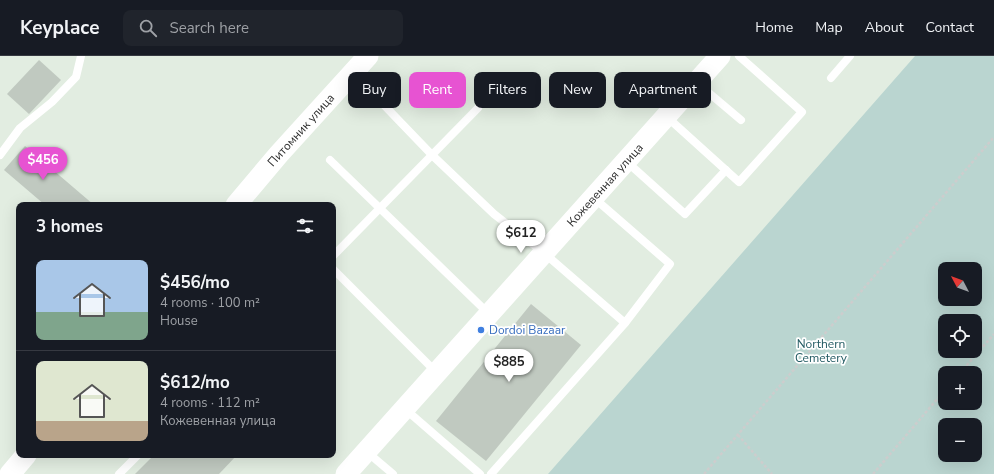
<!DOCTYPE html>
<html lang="en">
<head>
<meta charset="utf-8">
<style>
	body { margin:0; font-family:"Nunito Sans",sans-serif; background:#20242c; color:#f1f3f6; height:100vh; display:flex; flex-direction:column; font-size:15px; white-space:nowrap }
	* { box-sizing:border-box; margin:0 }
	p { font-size:13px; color:#9ea1a6 }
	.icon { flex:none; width:22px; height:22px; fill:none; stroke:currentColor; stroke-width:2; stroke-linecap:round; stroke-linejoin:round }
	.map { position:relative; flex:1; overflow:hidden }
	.sheet { position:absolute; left:16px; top:146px; width:320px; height:256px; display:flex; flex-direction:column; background:#171b24; border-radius:8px; box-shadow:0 4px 16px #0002 }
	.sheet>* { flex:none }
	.guide { position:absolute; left:348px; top:16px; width:380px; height:36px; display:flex; gap:8px }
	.needle { width:26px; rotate:311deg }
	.tools { position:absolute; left:938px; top:206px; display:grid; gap:8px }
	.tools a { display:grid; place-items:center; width:44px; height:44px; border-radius:8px; background:#171b24; box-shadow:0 4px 16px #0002; font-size:20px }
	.price { position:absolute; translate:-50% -34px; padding:0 9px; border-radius:14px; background:#fff; color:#222; font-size:13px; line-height:26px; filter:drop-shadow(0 1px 2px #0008) }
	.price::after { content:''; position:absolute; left:50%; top:24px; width:12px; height:9px; margin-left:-6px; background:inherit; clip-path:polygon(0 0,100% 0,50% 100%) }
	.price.selected { background:#e753d2; color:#fff }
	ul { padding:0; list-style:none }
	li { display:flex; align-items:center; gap:12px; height:100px; padding:0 20px }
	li+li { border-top:1px solid #363941 }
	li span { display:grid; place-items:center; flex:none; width:112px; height:80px; border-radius:8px; color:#555 }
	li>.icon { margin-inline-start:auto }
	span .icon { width:48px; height:48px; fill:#fffc; stroke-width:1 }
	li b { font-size:17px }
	h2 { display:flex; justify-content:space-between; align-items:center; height:48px; padding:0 20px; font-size:17px }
	.pill { padding:0 14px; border-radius:8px; background:#171b24; box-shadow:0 4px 16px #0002; font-size:14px; line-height:36px }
	.pill.selected { background:#e753d2; color:#fff }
	header { display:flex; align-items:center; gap:24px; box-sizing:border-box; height:56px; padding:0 20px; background:#171b24; border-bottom:1px solid #363941 }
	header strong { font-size:19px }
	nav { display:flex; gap:22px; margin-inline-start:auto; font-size:14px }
	.search { width:280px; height:36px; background:#20242c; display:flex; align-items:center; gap:10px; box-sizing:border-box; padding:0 14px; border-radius:8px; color:#9ea1a6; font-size:15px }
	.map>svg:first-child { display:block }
	.cemetery { fill:#bad5d0; fill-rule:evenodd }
	.building { fill:#c0c9c0 }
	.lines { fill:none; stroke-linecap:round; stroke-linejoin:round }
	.path { stroke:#cdcdcd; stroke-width:2.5; stroke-dasharray:3 2; stroke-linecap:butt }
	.service { stroke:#fff; stroke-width:8 }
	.tertiary { stroke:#fff; stroke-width:21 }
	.shop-dot { fill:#3f7fe0; stroke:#fff; stroke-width:1.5 }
	.labels { text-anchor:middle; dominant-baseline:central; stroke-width:3.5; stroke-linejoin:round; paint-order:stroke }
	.street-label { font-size:12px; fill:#2d2d2d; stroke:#fff }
	.shop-label { font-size:12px; fill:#366cbe; stroke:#fff; text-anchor:start }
	.park-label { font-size:12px; fill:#235b63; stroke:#fff }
</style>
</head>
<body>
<header>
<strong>Keyplace</strong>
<div class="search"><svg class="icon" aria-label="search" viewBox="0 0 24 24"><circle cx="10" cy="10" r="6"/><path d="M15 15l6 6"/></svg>Search here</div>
<nav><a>Home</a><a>Map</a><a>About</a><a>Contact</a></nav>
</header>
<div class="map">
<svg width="994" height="418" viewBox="0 0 994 418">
	<rect width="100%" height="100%" fill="#e2ede1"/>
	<path class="cemetery" d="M915 0H994V418H548ZM945 213H975V243H945ZM945 265H975V295H945ZM945 317H975V347H945ZM945 369H975V399H945Z"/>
	<g class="building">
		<polygon points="39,4 61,24 29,58 7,38"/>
		<polygon points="25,90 94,149 45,149 4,114"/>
		<polygon points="531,248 581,289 486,405 436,365"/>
		<polygon points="154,399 237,399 219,418 135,418"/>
	</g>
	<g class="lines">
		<g class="path">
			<polyline points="960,317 994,278"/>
			<polyline points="738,379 772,418"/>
			<polyline points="704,418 994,81"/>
			<polyline points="873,418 945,334"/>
		</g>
		<g class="service">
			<polyline points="831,22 850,0"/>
			<polyline points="695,29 709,37 741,64"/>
			<polyline points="382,47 432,99 494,158 544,197 625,267"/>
			<polyline points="667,61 739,126 802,56 739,0"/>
			<polyline points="0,99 20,72 52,46 76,21 81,0"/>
			<polyline points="330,104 489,258"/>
			<polyline points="627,106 685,158 726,114"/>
			<polyline points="333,200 478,52"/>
			<polyline points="333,213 437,317"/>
			<polyline points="405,353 480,418"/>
			<polyline points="367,396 393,418"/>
			<polyline points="119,418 138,399"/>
			<polyline points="491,418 625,267 670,208 594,142"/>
		</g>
		<g class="tertiary">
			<polyline points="236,149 279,98 368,0"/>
			<polyline points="10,418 26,399"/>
			<polyline points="346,418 720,0"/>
		</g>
	</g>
	<circle class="shop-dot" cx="481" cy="274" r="4"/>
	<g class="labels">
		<g class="street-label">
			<text transform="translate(301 74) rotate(-48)">Питомник улица</text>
			<text transform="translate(605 129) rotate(-48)">Кожевенная улица</text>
		</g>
		<g class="shop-label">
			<text x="489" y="274">Dordoi Bazaar</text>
		</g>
		<g class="park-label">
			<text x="821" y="288">Northern<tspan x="821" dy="14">Cemetery</tspan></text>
		</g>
	</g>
</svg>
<div class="tools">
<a><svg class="needle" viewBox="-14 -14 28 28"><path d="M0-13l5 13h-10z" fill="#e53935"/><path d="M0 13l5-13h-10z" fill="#9ea1a6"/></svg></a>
<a><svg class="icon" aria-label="locate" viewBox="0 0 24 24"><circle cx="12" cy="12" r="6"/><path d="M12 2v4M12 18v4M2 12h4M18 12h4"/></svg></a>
<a>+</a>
<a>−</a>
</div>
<b class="price selected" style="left:43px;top:125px">$456</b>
<b class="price" style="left:521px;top:198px">$612</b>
<b class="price" style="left:509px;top:327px">$885</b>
<div class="guide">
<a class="pill">Buy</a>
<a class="pill selected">Rent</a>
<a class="pill">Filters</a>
<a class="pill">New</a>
<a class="pill">Apartment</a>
</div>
<section class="sheet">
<h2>3 homes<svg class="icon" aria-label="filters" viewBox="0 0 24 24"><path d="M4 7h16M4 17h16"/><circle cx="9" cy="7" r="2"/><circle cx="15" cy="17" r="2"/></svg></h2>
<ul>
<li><span style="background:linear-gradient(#a9c7e8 65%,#7fa58c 0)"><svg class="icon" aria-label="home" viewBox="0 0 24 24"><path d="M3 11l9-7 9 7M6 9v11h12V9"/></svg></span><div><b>$456/mo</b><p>4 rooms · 100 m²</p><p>House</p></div></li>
<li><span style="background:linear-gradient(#dfe7d0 75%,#b9a48a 0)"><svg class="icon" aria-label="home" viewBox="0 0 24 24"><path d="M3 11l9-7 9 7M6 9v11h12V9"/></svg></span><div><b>$612/mo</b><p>4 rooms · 112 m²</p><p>Кожевенная улица</p></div></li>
</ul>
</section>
</div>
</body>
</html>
